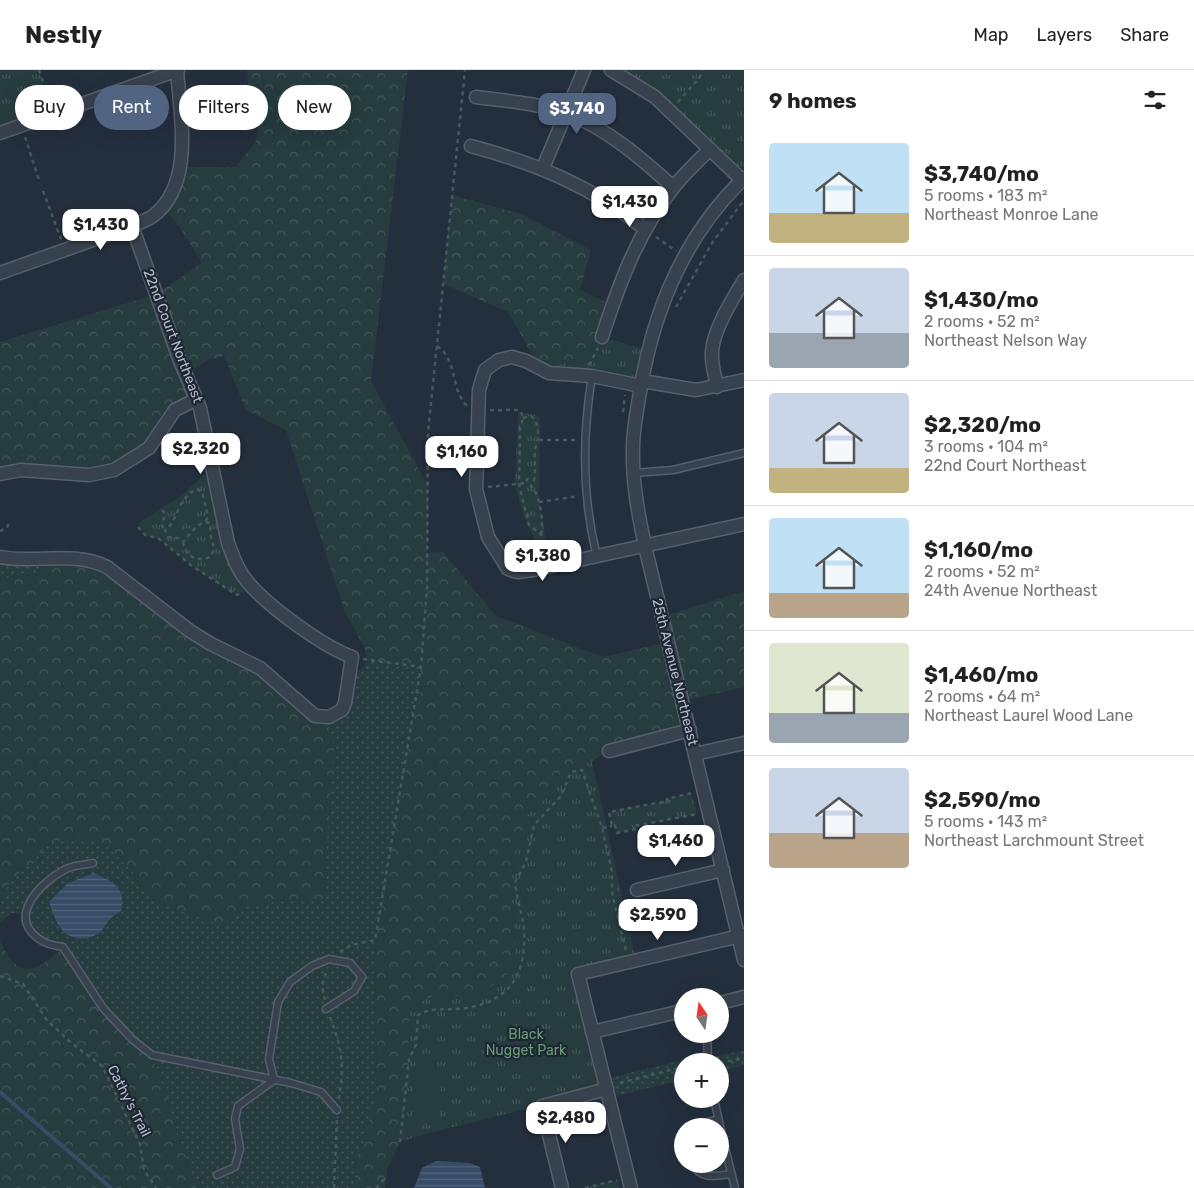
<!DOCTYPE html>
<html lang="en">
<head>
<meta charset="utf-8">
<style>
	body { margin:0; font-family:Rubik,sans-serif; background:#f2f2f2; color:#222; height:100vh; display:flex; flex-direction:column; font-size:19px; white-space:nowrap }
	* { box-sizing:border-box; margin:0 }
	p { font-size:16px; color:#767676 }
	.icon { flex:none; width:28px; height:28px; fill:none; stroke:currentColor; stroke-width:2; stroke-linecap:round; stroke-linejoin:round }
	.map { position:relative; flex:1; overflow:hidden }
	.sheet { display:flex; flex-direction:column; background:#fff; width:450px }
	.sheet>* { flex:none }
	.top-card { position:absolute; left:15px; top:15px; width:475px; height:45px; display:flex; gap:10px }
	.needle { width:32px; rotate:347deg }
	.tools { position:absolute; left:674px; top:918px; display:grid; gap:10px }
	.tools a { display:grid; place-items:center; width:55px; height:55px; border-radius:50%; background:#fff; box-shadow:0 5px 20px #0002; font-size:25px }
	.price { position:absolute; translate:-50% -42px; padding:0 11px; border-radius:10px; background:#fff; color:#222; font-size:16px; line-height:32px; filter:drop-shadow(0 1px 2px #0008) }
	.price::after { content:''; position:absolute; left:50%; top:30px; width:15px; height:11px; margin-left:-8px; background:inherit; clip-path:polygon(0 0,100% 0,50% 100%) }
	.price.active { background:#516482; color:#fff }
	ul { padding:0; list-style:none }
	li { display:flex; align-items:center; gap:15px; height:125px; padding:0 25px }
	li+li { border-top:1px solid #e0e0e0 }
	li span { display:grid; place-items:center; flex:none; width:140px; height:100px; border-radius:5px; color:#555 }
	li>.icon { margin-inline-start:auto }
	span .icon { width:60px; height:60px; fill:#fffc; stroke-width:1 }
	li b { font-size:21px }
	h2 { display:flex; justify-content:space-between; align-items:center; height:60px; padding:0 25px; font-size:21px }
	.pill { padding:0 18px; border-radius:22px; background:#fff; box-shadow:0 5px 20px #0002; font-size:18px; line-height:45px }
	.pill.active { background:#516482; color:#fff }
	header { display:flex; align-items:center; gap:30px; box-sizing:border-box; height:70px; padding:0 25px; background:#fff; border-bottom:1px solid #e0e0e0 }
	header strong { font-size:24px }
	nav { display:flex; gap:28px; margin-inline-start:auto; font-size:18px }
	main { display:flex; flex:1; min-height:0 }
	.map>svg:first-child { display:block }
	.grass { fill:url(#grass-dots) }
	.forest { fill:url(#forest-crowns) }
	.park { fill:url(#park-tufts) }
	.pitch { fill:#263c3f }
	.water { fill:url(#water-rules) }
	.lines { fill:none; stroke-linecap:round; stroke-linejoin:round }
	.stream { stroke:#394c67; stroke-width:4 }
	.lane-casing { stroke:#565f6c; stroke-width:9 }
	.street-casing { stroke:#565f6c; stroke-width:15 }
	.path { stroke:#44595c; stroke-width:2.5; stroke-dasharray:4 4; stroke-linecap:butt }
	.lane { stroke:#38414e; stroke-width:6 }
	.street { stroke:#38414e; stroke-width:12 }
	.labels { text-anchor:middle; dominant-baseline:central; stroke-width:4.5; stroke-linejoin:round; paint-order:stroke }
	.street-label { font-size:14px; fill:#b4bcc9; stroke:#1d2633 }
	.park-label { font-size:14px; fill:#6b9a76; stroke:#1d2633 }
</style>
</head>
<body>
<header>
<strong>Nestly</strong>
<nav><a>Map</a><a>Layers</a><a>Share</a></nav>
</header>
<main>
<div class="map">
<svg width="744" height="1118" viewBox="0 0 744 1118">
	<defs>
		<pattern id="grass-dots" width="8" height="8" patternUnits="userSpaceOnUse" patternTransform="scale(1.25)"><rect width="8" height="8" fill="#263c3f"/><path d="M2 2h.1M6 6h.1" fill="none" stroke="#435659" stroke-width="1.8" stroke-linecap="round"/></pattern>
		<pattern id="forest-crowns" width="20" height="18" patternUnits="userSpaceOnUse" patternTransform="scale(1.25)"><rect width="20" height="18" fill="#263c3f"/><path d="M2 6a3 3 0 1 1 6 0M12 15a3 3 0 1 1 6 0" fill="none" stroke="#435659"/></pattern>
		<pattern id="park-tufts" width="24" height="20" patternUnits="userSpaceOnUse" patternTransform="scale(1.25)"><rect width="24" height="20" fill="#263c3f"/><path d="M3 7l-1-3M5 7V3M7 7l1-3M15 17l-1-3M17 17v-4M19 17l1-3" fill="none" stroke="#435659"/></pattern>
		<pattern id="water-rules" width="6" height="5" patternUnits="userSpaceOnUse" patternTransform="scale(1.25)"><rect width="6" height="5" fill="#394c67"/><path d="M0 2.5h6" fill="none" stroke="#53647b"/></pattern>
	</defs>
	<rect width="100%" height="100%" fill="#242f3e"/>
	<g class="grass">
		<polygon points="0,487 77,488 0,510"/>
		<path d="M367 590 421 597 375 870 377 1021 363 1076 357 1085 354 1118H201L190 1100 152 985 103 938 63 877C40 871 32 868 25 845L12 843 0 852V828L11 811 52 772 82 767 108 777 132 801 150 826 238 838 284 830H322L323 648 336 644 350 603C360 601 363 599 367 590Z"/>
		<polygon points="744,980 744,995 720,1001 720,991 682,991 682,1010 609,1028 604,1009 709,984 709,988"/>
	</g>
	<g class="forest">
		<polygon points="247,0 408,0 371,311 428,416 427,483 443,482 496,546 603,587 668,572 662,547 744,521 744,617 683,631 690,660 609,681 592,691 568,695 526,747 510,811 516,880 506,907 477,926 434,926 410,936 409,989 400,1072 387,1100 385,1118 354,1118 357,1085 363,1076 377,1020 375,870 421,597 367,590 365,579 344,540 286,360 246,340 224,286 207,290 187,305 197,329 181,336 159,363 121,397 0,404 0,272 157,224 202,193 177,153 163,136 180,97 236,97 256,71 260,51 250,41"/>
		<path d="M452 125 521 144 591 180 580 220 612 235C597 282 590 292 539 297L508 242 443 214Z"/>
		<polygon points="77,488 87,489 323,648 328,656 334,676 323,830 284,830 239,838 223,856 169,837 150,826 132,801 108,777 82,767 52,772 11,811 0,828 0,510"/>
		<path d="M0 870C17 910 35 905 63 877L103 938 152 985 190 1100 202 1118H0Z"/>
	</g>
	<g class="park">
		<polygon points="0,0 39,0 54,43 0,63"/>
		<polygon points="611,0 744,0 744,108 674,44"/>
		<path d="M602 267 648 280 641 316 539 297C570 294 582 292 602 267Z"/>
		<polygon points="518,342 540,346 539,432 551,497 543,498 537,474 524,446 515,415"/>
		<polygon points="213,396 228,473 254,519 237,525 192,496 158,468 145,465 138,457 138,453 180,427"/>
		<polygon points="592,691 636,891 578,905 607,1019 425,1064 400,1072 409,989 410,936 434,926 477,926 506,907 516,880 510,811 526,747 568,695"/>
		<polygon points="691,723 697,744 636,756 636,759 617,763 615,756 612,756 609,742 634,736 635,739"/>
		<polygon points="720,1057 731,1104 711,1107 692,1094 720,1094"/>
		<polygon points="618,1110 620,1118 585,1118"/>
	</g>
	<g class="pitch">
		<polygon points="566,956 576,998 556,1003 546,961"/>
		<polygon points="540,962 550,1004 530,1009 520,967"/>
		<polygon points="415,999 442,1001 439,1049 412,1047"/>
	</g>
	<g class="water">
		<path d="M94 803C113 812 127 817 121 841 108 849 110 850 102 860 93 871 72 871 63 861 56 854 52 841 49 832L68 813Z"/>
		<polygon points="436,1091 470,1093 480,1097 485,1118 414,1118 422,1098"/>
	</g>
	<g class="lines">
		<polyline class="stream" points="0,1022 111,1118"/>
		<g class="lane-casing">
			<g id="lane">
				<path d="M592 306C582 367 582 427 597 487"/>
				<polyline points="634,403 673,400 744,383"/>
				<path d="M93 793C85 795 74 795 66 799 40 812 3 850 44 872 49 875 57 876 63 877L103 938 133 970 152 985 291 1013 321 1022 337 1040"/>
				<polyline points="707,964 708,991"/>
				<polyline points="714,1029 720,1056"/>
				<polyline points="696,1056 718,1049"/>
				<polyline points="720,1057 735,1118"/>
				<path d="M692 1094C701 1110 716 1106 731 1104"/>
				<polyline points="217,1105 235,1097 240,1079 235,1049 238,1036 274,1010 269,989 278,932 290,912 312,896 329,889 350,893 362,907 354,921 326,939"/>
			</g>
		</g>
		<g class="street-casing">
			<g id="street">
				<polyline points="611,0 655,27 742,110"/>
				<path d="M476 27C506 31 537 33 566 43 607 58 642 89 673 117"/>
				<polyline points="0,63 178,0"/>
				<path d="M471 76C537 94 591 116 645 159"/>
				<polyline points="543,98 584,0"/>
				<path d="M744 108C684 166 653 241 640 322 637 341 633 359 633 378 632 411 638 443 645 476L744 890"/>
				<path d="M0 203 132 156C139 153 147 150 153 146 195 114 180 45 177 0"/>
				<path d="M602 267C619 214 638 162 673 118 684 104 698 91 710 79"/>
				<polyline points="642,311 696,320 744,310"/>
				<polyline points="641,316 592,306 549,303 526,291 512,287 499,290 485,300 479,320 476,419 488,467 508,499 517,502 533,500 744,454"/>
				<path d="M717 317C715 305 711 293 712 282 713 260 733 228 744 210"/>
				<polyline points="0,404 21,400 89,405 114,400 149,378 175,340 197,329"/>
				<path d="M0 487C36 494 73 480 107 497L190 561 211 574 260 598 315 646 329 647 342 640 345 633 352 587C322 576 266 535 246 510 237 499 233 486 228 473L200 338 180 291 132 156"/>
				<polyline points="609,681 690,660"/>
				<polyline points="695,684 744,673"/>
				<polyline points="637,820 723,800"/>
				<polyline points="720,933 744,927"/>
				<polyline points="592,962 682,941"/>
				<polyline points="562,1118 542,1036 607,1019"/>
				<polyline points="631,1118 578,904 744,865"/>
			</g>
		</g>
		<g class="path">
			<polyline points="39,0 51,34"/>
			<polyline points="678,32 700,7 703,0"/>
			<polyline points="25,67 40,113"/>
			<polyline points="43,121 61,169"/>
			<polyline points="656,167 676,181"/>
			<polyline points="676,237 712,173 744,130"/>
			<path d="M437 276C458 290 450 319 467 336"/>
			<polyline points="589,295 598,278"/>
			<path d="M490 340C501 341 511 338 521 341L523 348 520 358 519 414 529 455 541 464 545 486"/>
			<polyline points="623,342 625,325"/>
			<path d="M523 348 531 346C536 350 537 354 538 361 539 367 537 370 536 376 532 387 539 407 531 416 540 425 544 451 541 464"/>
			<polyline points="539,370 577,370"/>
			<polyline points="488,417 526,413 527,409 532,410"/>
			<polyline points="539,432 579,426"/>
			<polyline points="162,440 165,443 162,456 165,460"/>
			<path d="M206 451 208 446 202 422 197 419C177 427 178 452 165 460L168 467 178 468 183 472C191 464 198 449 211 453"/>
			<polyline points="138,457 145,465 158,468 192,496 237,525 243,523"/>
			<polyline points="0,461 7,458 9,452"/>
			<path d="M183 472C186 487 196 492 210 487 216 479 213 475 211 467 210 463 211 458 210 454"/>
			<polyline points="363,589 421,597"/>
			<polyline points="691,723 667,729 668,731 609,742 612,756 615,755 617,763 636,759 635,756 697,744"/>
			<polyline points="602,758 612,756"/>
			<polyline points="340,882 351,875 375,870 421,597 427,517 428,362 465,0"/>
			<polyline points="0,906 23,914 46,949 70,972 102,996 140,1074 144,1100 156,1118"/>
			<polyline points="325,930 322,916 327,899"/>
			<path d="M330 947C343 982 344 993 339 1029"/>
			<polyline points="720,993 744,988"/>
			<polyline points="620,1013 682,997"/>
			<path d="M400 1072 409 989 416 975 418 945C432 936 451 941 467 938 511 930 526 904 524 861 523 845 516 828 515 812L526 792 534 755 561 726 571 702 582 700 602 758 612 802V823L626 881"/>
			<polyline points="334,1118 337,1047"/>
			<polyline points="376,1118 387,1106"/>
			<polyline points="585,1118 617,1110"/>
		</g>
		<use href="#lane" class="lane"/>
		<use href="#street" class="street"/>
	</g>
	<g class="labels">
		<g class="street-label">
			<text transform="translate(173 266) rotate(69)">22nd Court Northeast</text>
			<text transform="translate(675 602) rotate(76)">25th Avenue Northeast</text>
			<text transform="translate(129 1031) rotate(63)">Cathy's Trail</text>
		</g>
		<g class="park-label">
			<text x="526" y="964">Black<tspan x="526" dy="16">Nugget Park</tspan></text>
		</g>
	</g>
</svg>
<div class="tools">
<a><svg class="needle" viewBox="-14 -14 28 28"><path d="M0-13l5 13h-10z" fill="#e53935"/><path d="M0 13l5-13h-10z" fill="#767676"/></svg></a>
<a>+</a>
<a>−</a>
</div>
<b class="price active" style="left:577px;top:65px">$3,740</b>
<b class="price" style="left:630px;top:158px">$1,430</b>
<b class="price" style="left:101px;top:181px">$1,430</b>
<b class="price" style="left:201px;top:405px">$2,320</b>
<b class="price" style="left:462px;top:408px">$1,160</b>
<b class="price" style="left:543px;top:512px">$1,380</b>
<b class="price" style="left:676px;top:797px">$1,460</b>
<b class="price" style="left:658px;top:871px">$2,590</b>
<b class="price" style="left:566px;top:1074px">$2,480</b>
<div class="top-card">
<a class="pill">Buy</a>
<a class="pill active">Rent</a>
<a class="pill">Filters</a>
<a class="pill">New</a>
</div>
</div>
<section class="sheet">
<h2>9 homes<svg class="icon" aria-label="filters" viewBox="0 0 24 24"><path d="M4 7h16M4 17h16"/><circle cx="9" cy="7" r="2"/><circle cx="15" cy="17" r="2"/></svg></h2>
<ul>
<li><span style="background:linear-gradient(#bfe0f5 70%,#c2b280 0)"><svg class="icon" aria-label="home" viewBox="0 0 24 24"><path d="M3 11l9-7 9 7M6 9v11h12V9"/></svg></span><div><b>$3,740/mo</b><p>5 rooms · 183 m²</p><p>Northeast Monroe Lane</p></div></li>
<li><span style="background:linear-gradient(#c9d6e8 65%,#9aa5b1 0)"><svg class="icon" aria-label="home" viewBox="0 0 24 24"><path d="M3 11l9-7 9 7M6 9v11h12V9"/></svg></span><div><b>$1,430/mo</b><p>2 rooms · 52 m²</p><p>Northeast Nelson Way</p></div></li>
<li><span style="background:linear-gradient(#c9d6e8 75%,#c2b280 0)"><svg class="icon" aria-label="home" viewBox="0 0 24 24"><path d="M3 11l9-7 9 7M6 9v11h12V9"/></svg></span><div><b>$2,320/mo</b><p>3 rooms · 104 m²</p><p>22nd Court Northeast</p></div></li>
<li><span style="background:linear-gradient(#bfe0f5 75%,#b9a48a 0)"><svg class="icon" aria-label="home" viewBox="0 0 24 24"><path d="M3 11l9-7 9 7M6 9v11h12V9"/></svg></span><div><b>$1,160/mo</b><p>2 rooms · 52 m²</p><p>24th Avenue Northeast</p></div></li>
<li><span style="background:linear-gradient(#dfe7d0 70%,#9aa5b1 0)"><svg class="icon" aria-label="home" viewBox="0 0 24 24"><path d="M3 11l9-7 9 7M6 9v11h12V9"/></svg></span><div><b>$1,460/mo</b><p>2 rooms · 64 m²</p><p>Northeast Laurel Wood Lane</p></div></li>
<li><span style="background:linear-gradient(#c9d6e8 65%,#b9a48a 0)"><svg class="icon" aria-label="home" viewBox="0 0 24 24"><path d="M3 11l9-7 9 7M6 9v11h12V9"/></svg></span><div><b>$2,590/mo</b><p>5 rooms · 143 m²</p><p>Northeast Larchmount Street</p></div></li>
</ul>
</section>
</main>
</body>
</html>
